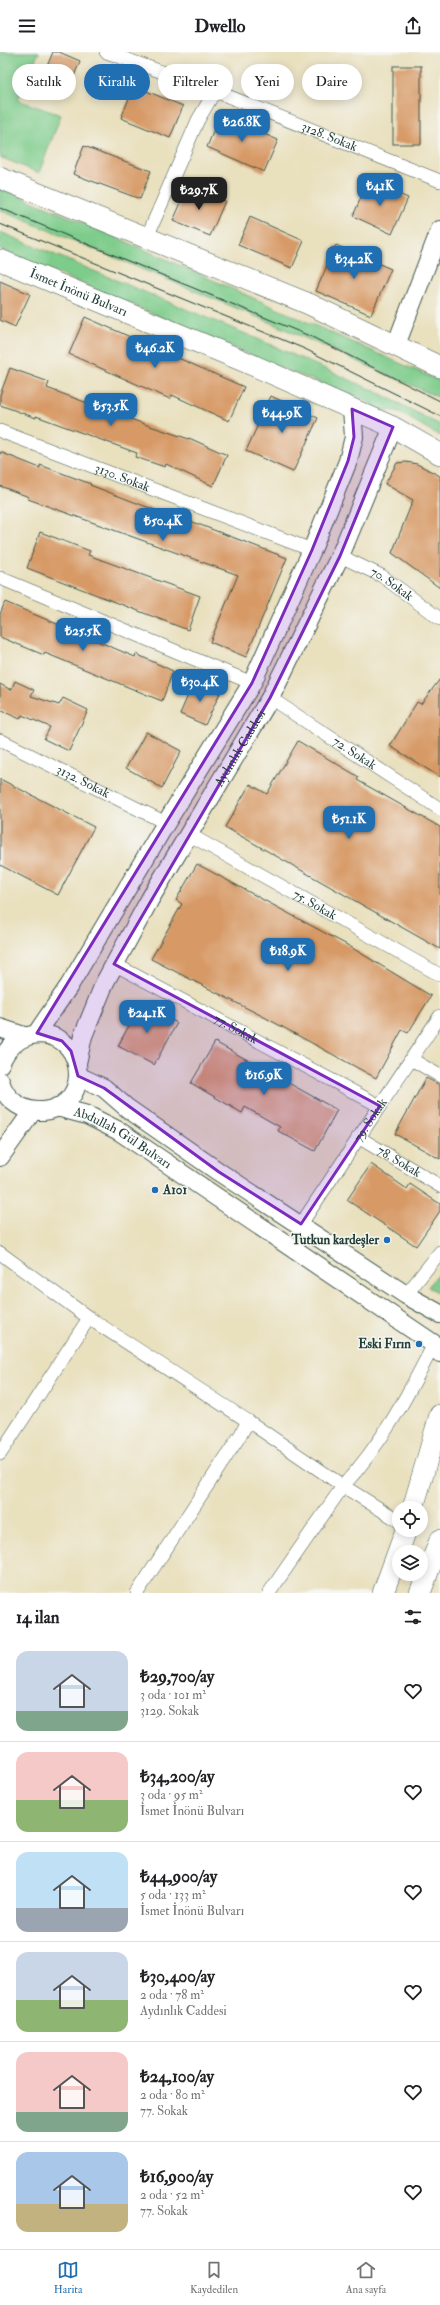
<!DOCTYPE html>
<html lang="tr">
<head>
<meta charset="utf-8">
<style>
	body { margin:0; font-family:"IM FELL Double Pica",serif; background:#f2f2f2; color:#202124; height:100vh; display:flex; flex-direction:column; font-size:15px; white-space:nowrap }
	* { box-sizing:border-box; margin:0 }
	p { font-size:13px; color:#757577 }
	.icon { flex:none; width:22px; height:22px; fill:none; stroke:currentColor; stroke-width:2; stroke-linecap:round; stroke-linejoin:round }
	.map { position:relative; height:1541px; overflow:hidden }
	.sheet { display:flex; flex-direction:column; background:#fff; flex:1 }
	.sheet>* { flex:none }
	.hud { position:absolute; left:12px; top:12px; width:416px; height:36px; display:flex; gap:8px }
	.tools { position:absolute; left:392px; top:1449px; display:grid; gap:8px }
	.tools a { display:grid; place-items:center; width:36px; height:36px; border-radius:50%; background:#fff; box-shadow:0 2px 10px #0003; font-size:20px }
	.price { position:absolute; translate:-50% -34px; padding:0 9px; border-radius:8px; background:#1f6fb2; color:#fff; font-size:13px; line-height:26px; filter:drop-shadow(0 1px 2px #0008) }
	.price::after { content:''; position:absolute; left:50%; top:24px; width:12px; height:9px; margin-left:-6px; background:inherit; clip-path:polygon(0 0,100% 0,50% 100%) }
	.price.selected { background:#222; color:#fff }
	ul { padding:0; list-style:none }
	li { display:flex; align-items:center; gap:12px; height:100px; padding:0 16px }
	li+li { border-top:1px solid #e0e0e0 }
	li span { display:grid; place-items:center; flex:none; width:112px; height:80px; border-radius:12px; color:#555 }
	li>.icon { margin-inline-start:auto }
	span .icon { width:48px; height:48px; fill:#fffc; stroke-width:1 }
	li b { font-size:17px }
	h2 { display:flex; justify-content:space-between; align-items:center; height:48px; padding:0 16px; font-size:17px }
	.pill { padding:0 14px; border-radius:18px; background:#fff; box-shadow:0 2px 10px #0003; font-size:14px; line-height:36px }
	.pill.selected { background:#1f6fb2; color:#fff }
	header { display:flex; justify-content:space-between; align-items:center; height:52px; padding:0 16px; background:#fff; font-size:18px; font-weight:700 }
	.tab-bar { display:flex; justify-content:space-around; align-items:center; height:56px; border-top:1px solid #e0e0e0; background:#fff; font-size:11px; color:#757577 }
	.tab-bar a { display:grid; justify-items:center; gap:2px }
	.tab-bar .selected { color:#1f6fb2 }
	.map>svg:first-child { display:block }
	.green { fill:#7ecc8b; stroke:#4e8460 }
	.building { fill:#d79a66 }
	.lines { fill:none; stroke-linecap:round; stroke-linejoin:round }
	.minor-casing { stroke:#3d5549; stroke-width:14 }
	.secondary-casing { stroke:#3d5549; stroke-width:20 }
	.primary-casing { stroke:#3d5549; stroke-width:22 }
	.minor { stroke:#fff; stroke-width:13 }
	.secondary { stroke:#fff; stroke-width:18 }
	.primary { stroke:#fff; stroke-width:21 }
	.tram { stroke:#1f3d34; stroke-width:1 }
	.marked { fill:#7b2cbf; fill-opacity:0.2; stroke:#7b2cbf; stroke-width:3; stroke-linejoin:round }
	.poi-dot { fill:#1f6fb2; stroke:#f6f6f2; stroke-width:1.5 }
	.labels { text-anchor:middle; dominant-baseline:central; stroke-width:3; stroke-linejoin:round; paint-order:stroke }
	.street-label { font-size:13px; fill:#1f3d34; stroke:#f6f6f2 }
	.poi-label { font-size:13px; font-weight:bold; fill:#1f3d34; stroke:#f6f6f2; text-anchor:end }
</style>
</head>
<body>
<header><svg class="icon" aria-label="menu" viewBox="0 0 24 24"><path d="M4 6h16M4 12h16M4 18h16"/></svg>Dwello<svg class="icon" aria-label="share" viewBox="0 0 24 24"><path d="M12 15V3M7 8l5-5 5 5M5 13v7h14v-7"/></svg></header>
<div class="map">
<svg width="440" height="1541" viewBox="0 0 440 1541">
	<rect width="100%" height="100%" fill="#f6f6f2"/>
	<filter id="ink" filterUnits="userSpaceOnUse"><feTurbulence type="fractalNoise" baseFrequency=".025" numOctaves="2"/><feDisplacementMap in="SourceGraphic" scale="8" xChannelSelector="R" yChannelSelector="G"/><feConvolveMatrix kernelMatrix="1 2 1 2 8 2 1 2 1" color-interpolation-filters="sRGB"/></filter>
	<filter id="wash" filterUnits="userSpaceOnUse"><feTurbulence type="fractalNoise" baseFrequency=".012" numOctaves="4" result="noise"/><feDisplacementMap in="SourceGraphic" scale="16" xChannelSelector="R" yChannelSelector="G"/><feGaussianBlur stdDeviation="0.9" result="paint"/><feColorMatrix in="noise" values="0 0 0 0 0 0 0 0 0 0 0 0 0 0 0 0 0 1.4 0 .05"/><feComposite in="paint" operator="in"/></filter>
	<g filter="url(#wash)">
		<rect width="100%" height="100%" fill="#e9e0be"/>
		<g class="green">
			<polygon points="0,0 39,0 17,48 61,63 39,121 0,105"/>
			<polygon points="0,136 91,174 440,329 440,346 260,266 0,158"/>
			<polygon points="0,180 253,285 377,340 440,373 440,384 397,359 383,358 356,344 291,320 0,197"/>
			<polygon points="440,1219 440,1241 428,1235"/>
		</g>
		<g id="blocks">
			<g class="building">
				<polygon points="53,0 59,0 80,9 67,42 40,31"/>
				<rect x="393" y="14" width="28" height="78"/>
				<polygon points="134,34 183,54 170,86 121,66"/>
				<polygon points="220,63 278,88 264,120 207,95"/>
				<polygon points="84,94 151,119 140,147 73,122"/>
				<polygon points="368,129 408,146 392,182 353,164"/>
				<polygon points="189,133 225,149 210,184 173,169"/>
				<polygon points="250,165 304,189 292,216 238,193"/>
				<polygon points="336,193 391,217 371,263 316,239"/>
				<polygon points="0,229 30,242 15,275 0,268"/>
				<polygon points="85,265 244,335 229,369 172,343 170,347 69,302"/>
				<polygon points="10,316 49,330 47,336 147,373 189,387 189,386 227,403 213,434 166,412 165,415 135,405 137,401 36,364 36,366 0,353 0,343"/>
				<polygon points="271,344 318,366 293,420 246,399"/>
				<polygon points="0,400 40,416 40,413 91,432 90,433 168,463 169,461 287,506 246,605 210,590 238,523 28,447 29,445 0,434"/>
				<polygon points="406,410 417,412 440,424 440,536 392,501 413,448 385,432 397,411"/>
				<polygon points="40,480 90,499 88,503 200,544 188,578 27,516"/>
				<polygon points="5,550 135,605 136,602 173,619 162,649 45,601 44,603 0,585 0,562"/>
				<polygon points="440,627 440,725 390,694 417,650 421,652"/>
				<polygon points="15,629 34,638 31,644 59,653 63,646 88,658 69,699 44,687 50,675 22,663 20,667 0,658 0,632 11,638"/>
				<polygon points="194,629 220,641 205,673 180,662"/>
				<polygon points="146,680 181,699 162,736 126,716"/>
				<polygon points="298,689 359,725 357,728 440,775 440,897 225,775 250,732 267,742"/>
				<polygon points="0,727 94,775 58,843 0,813"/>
				<polygon points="197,812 349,894 431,944 408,981 402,978 376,1026 266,966 151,907 182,852 176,848"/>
				<polygon points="141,951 177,971 154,1013 118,994"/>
				<polygon points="215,990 337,1058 315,1099 278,1079 280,1075 245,1055 242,1061 191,1031"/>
				<polygon points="426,1026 440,1033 440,1107 395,1082"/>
				<polygon points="371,1112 407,1137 410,1132 440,1152 440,1159 416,1194 347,1148"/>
			</g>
		</g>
	</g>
	<g filter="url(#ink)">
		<use href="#blocks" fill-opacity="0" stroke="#3d5549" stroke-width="1"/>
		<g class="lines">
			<g class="minor-casing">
				<g id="minor">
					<path id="s1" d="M106 0 215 39 440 129"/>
					<polyline points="147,185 198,68 215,39"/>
					<path id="s2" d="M0 379 312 498"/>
					<path id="s3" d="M340 504 382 524 440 567"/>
					<polyline points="0,526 252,631"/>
					<path id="s4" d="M270 646 440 757"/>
					<path id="s5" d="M0 688 166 771"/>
					<path id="s6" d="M190 783 440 923"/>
					<path id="s7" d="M114 912 380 1054"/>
					<polyline points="411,1007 440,1024"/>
					<path id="s8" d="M358 1085 440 1134"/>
					<path id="s9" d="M301 1172 440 964"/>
					<polyline points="0,1201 89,1266 248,1369 241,1382 137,1541"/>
					<polyline points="406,1243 440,1200"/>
					<path d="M248 1369 343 1434C382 1392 408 1343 434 1292"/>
					<polyline points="0,1402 89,1266"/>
					<polyline points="269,1541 343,1434 399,1469"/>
				</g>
			</g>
			<g class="secondary-casing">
				<g id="secondary">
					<polyline points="396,293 440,178"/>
					<polyline points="0,976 24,984"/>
					<polyline points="37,981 69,934 166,771 252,631 312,498 348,409 354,385 352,357"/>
					<path id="s10" d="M77 1011 83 984 105 930 150 847 270 646 340 504 393 375"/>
					<path d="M0 1012C18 966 78 976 78 1023 77 1068 12 1072 0 1029"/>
					<polyline points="78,1024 104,1036 127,1056 219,1120 406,1243 440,1262"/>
					<path id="s11" d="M57 1055 87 1063 119 1079 434 1292 440 1301"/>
					<polyline points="0,1105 32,1060"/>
				</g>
			</g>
			<g class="primary-casing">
				<g id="primary">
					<polyline points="0,126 309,252 440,315"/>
					<path id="s12" d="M0 208 241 308 393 375 440 402"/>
					<polyline points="413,1456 440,1363"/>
					<polyline points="383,1541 406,1478"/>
					<polyline points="420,1541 440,1488"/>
				</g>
			</g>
			<use href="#minor" class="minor"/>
			<use href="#secondary" class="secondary"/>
			<use href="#primary" class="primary"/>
			<g class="tram">
				<polyline points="0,156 312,285 440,349"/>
				<polyline points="0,172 305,297 440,364"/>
			</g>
		</g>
	</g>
	<path class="marked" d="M352 357 393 375 340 504 270 646 114 912 380 1054 301 1172 219 1120 104 1036 78 1024 71 999 62 989 37 981 252 631 312 498 348 409 354 385Z"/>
	<g class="poi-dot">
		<circle cx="155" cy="1138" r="4"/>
		<circle cx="387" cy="1188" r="4"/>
		<circle cx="419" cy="1292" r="4"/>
	</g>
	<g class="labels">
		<g class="street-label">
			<text stroke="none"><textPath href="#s1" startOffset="239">3128. Sokak</textPath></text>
			<text stroke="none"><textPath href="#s12" startOffset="85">İsmet İnönü Bulvarı</textPath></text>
			<text stroke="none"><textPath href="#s2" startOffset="131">3130. Sokak</textPath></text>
			<text stroke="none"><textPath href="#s3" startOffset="59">70. Sokak</textPath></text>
			<text stroke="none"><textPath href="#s10" startOffset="356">Aydınlık Caddesi</textPath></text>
			<text stroke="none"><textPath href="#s4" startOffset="101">72. Sokak</textPath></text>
			<text stroke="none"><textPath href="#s5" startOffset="93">3132. Sokak</textPath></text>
			<text stroke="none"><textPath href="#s6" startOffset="143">75. Sokak</textPath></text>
			<text stroke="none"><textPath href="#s7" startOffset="138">77. Sokak</textPath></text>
			<text stroke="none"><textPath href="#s9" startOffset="125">79. Sokak</textPath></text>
			<text stroke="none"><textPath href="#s11" startOffset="73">Abdullah Gül Bulvarı</textPath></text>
			<text stroke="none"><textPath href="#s8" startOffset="48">78. Sokak</textPath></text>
		</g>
		<g class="poi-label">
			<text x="163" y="1138" text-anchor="start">A101</text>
			<text x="379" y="1188">Tutkun kardeşler</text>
			<text x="411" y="1292">Eski Fırın</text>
		</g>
	</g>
</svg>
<div class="tools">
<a><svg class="icon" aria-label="locate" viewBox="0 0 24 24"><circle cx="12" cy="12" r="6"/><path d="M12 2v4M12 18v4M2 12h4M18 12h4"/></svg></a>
<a><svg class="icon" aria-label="layers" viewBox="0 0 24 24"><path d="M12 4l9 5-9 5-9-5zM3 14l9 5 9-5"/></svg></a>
</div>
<b class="price" style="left:242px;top:91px">₺26.8K</b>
<b class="price" style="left:380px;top:155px">₺41K</b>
<b class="price selected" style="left:199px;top:159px">₺29.7K</b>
<b class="price" style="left:354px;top:228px">₺34.2K</b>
<b class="price" style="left:155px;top:317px">₺46.2K</b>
<b class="price" style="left:111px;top:375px">₺53.5K</b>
<b class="price" style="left:282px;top:382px">₺44.9K</b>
<b class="price" style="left:163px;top:490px">₺50.4K</b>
<b class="price" style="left:83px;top:600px">₺25.5K</b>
<b class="price" style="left:200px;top:651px">₺30.4K</b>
<b class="price" style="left:349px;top:788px">₺51.1K</b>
<b class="price" style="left:288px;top:920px">₺18.9K</b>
<b class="price" style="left:147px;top:982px">₺24.1K</b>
<b class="price" style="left:264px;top:1044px">₺16.9K</b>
<div class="hud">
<a class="pill">Satılık</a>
<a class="pill selected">Kiralık</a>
<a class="pill">Filtreler</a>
<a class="pill">Yeni</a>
<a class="pill">Daire</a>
</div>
</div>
<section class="sheet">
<h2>14 ilan<svg class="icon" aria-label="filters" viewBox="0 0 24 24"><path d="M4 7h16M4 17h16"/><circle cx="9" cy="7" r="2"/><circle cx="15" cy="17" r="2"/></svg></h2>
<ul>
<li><span style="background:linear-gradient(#c9d6e8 75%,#7fa58c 0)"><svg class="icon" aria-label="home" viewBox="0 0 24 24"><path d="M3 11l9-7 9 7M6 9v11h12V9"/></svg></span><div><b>₺29,700/ay</b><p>3 oda · 101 m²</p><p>3129. Sokak</p></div><svg class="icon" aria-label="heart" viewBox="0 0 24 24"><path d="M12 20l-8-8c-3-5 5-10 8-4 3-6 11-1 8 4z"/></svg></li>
<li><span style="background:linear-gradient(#f6c9c9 60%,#8fb573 0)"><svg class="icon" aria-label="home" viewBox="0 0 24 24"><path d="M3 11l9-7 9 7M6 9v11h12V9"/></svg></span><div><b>₺34,200/ay</b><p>3 oda · 95 m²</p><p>İsmet İnönü Bulvarı</p></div><svg class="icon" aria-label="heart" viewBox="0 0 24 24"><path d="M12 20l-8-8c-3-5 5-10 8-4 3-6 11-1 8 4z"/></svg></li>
<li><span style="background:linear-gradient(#bfe0f5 70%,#9aa5b1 0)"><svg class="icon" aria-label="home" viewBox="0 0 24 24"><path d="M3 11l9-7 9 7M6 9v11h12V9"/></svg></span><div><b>₺44,900/ay</b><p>5 oda · 133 m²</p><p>İsmet İnönü Bulvarı</p></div><svg class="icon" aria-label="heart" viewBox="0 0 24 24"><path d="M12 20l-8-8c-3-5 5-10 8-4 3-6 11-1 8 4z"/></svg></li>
<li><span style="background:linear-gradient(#c9d6e8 60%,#8fb573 0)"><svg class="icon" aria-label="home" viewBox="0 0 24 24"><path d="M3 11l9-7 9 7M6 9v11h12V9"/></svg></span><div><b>₺30,400/ay</b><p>2 oda · 78 m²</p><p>Aydınlık Caddesi</p></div><svg class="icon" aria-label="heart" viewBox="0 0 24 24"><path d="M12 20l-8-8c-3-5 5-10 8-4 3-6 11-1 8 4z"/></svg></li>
<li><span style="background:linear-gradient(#f6c9c9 75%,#7fa58c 0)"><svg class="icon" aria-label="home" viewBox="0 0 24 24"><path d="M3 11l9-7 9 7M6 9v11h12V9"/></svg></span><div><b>₺24,100/ay</b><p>2 oda · 80 m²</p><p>77. Sokak</p></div><svg class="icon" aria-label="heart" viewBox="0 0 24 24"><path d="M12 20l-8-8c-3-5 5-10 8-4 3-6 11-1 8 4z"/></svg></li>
<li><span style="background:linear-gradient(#a9c7e8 65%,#c2b280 0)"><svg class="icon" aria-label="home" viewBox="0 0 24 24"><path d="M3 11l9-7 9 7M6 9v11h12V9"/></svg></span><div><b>₺16,900/ay</b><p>2 oda · 52 m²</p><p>77. Sokak</p></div><svg class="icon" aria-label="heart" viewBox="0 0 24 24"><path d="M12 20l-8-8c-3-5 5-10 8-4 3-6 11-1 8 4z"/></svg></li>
</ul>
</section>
<nav class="tab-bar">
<a class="selected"><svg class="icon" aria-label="map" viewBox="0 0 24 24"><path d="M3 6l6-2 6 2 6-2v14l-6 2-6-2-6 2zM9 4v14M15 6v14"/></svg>Harita</a>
<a><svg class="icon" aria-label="saved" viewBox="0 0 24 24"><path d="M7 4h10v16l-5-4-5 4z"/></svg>Kaydedilen</a>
<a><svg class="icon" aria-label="home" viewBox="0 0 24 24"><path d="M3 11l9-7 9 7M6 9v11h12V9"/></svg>Ana sayfa</a>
</nav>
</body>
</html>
